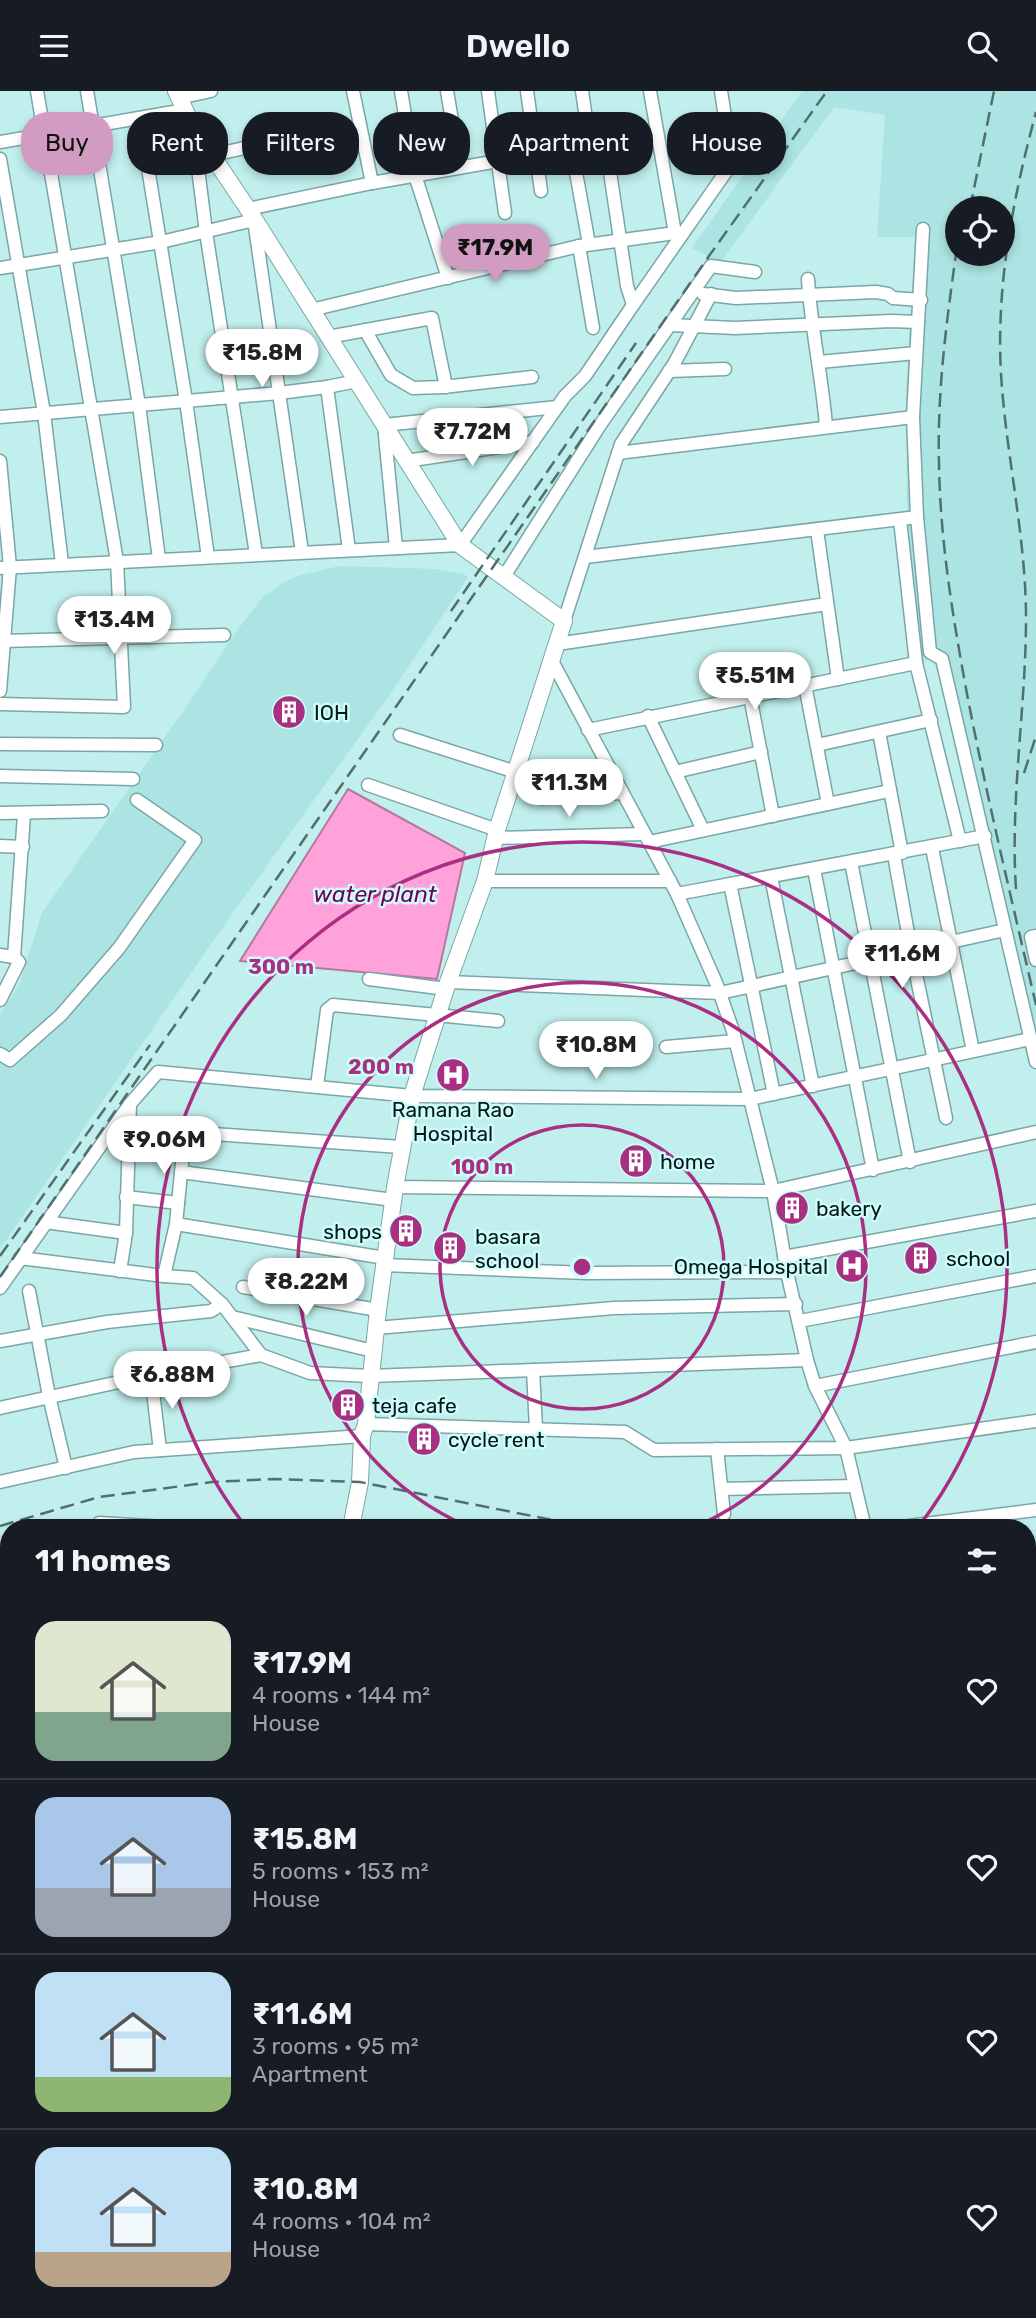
<!DOCTYPE html>
<html lang="en">
<head>
<meta charset="utf-8">
<style>
	body { margin:0; font-family:Rubik,sans-serif; background:#242831; color:#f1f3f6; height:100vh; display:flex; flex-direction:column; font-size:26px; white-space:nowrap }
	* { box-sizing:border-box; margin:0 }
	p { font-size:23px; color:#9ea1a6 }
	.icon { flex:none; width:38px; height:38px; fill:none; stroke:currentColor; stroke-width:2; stroke-linecap:round; stroke-linejoin:round }
	.map { position:relative; flex:1; overflow:hidden }
	.details { position:absolute; left:0px; top:1428px; width:1036px; height:800px; display:flex; flex-direction:column; background:#171b24; border-radius:28px 28px 0 0; box-shadow:0 4px 10px #0003 }
	.details>* { flex:none }
	.guide { position:absolute; left:21px; top:21px; width:994px; height:63px; display:flex; gap:14px }
	.controls { position:absolute; left:945px; top:105px; display:grid; gap:14px }
	.controls a { display:grid; place-items:center; width:70px; height:70px; border-radius:50%; background:#171b24; box-shadow:0 4px 10px #0003; font-size:35px }
	.price { position:absolute; translate:-50% -60px; padding:0 16px; border-radius:24px; background:#fff; color:#222; font-size:23px; line-height:46px; filter:drop-shadow(0 2px 4px #0008) }
	.price::after { content:''; position:absolute; left:50%; top:42px; width:21px; height:16px; margin-left:-10px; background:inherit; clip-path:polygon(0 0,100% 0,50% 100%) }
	.price.active { background:#d19bc2; color:#111 }
	ul { padding:0; list-style:none }
	li { display:flex; align-items:center; gap:21px; height:175px; padding:0 35px }
	li+li { border-top:2px solid #363941 }
	li span { display:grid; place-items:center; flex:none; width:196px; height:140px; border-radius:21px; color:#555 }
	li>.icon { margin-inline-start:auto }
	span .icon { width:84px; height:84px; fill:#fffc; stroke-width:1 }
	li b { font-size:30px }
	h2 { display:flex; justify-content:space-between; align-items:center; height:84px; padding:0 35px; font-size:30px }
	.tag { padding:0 24px; border-radius:28px; background:#171b24; box-shadow:0 4px 10px #0003; font-size:24px; line-height:63px }
	.tag.active { background:#d19bc2; color:#111 }
	header { display:flex; justify-content:space-between; align-items:center; height:91px; padding:0 35px; background:#171b24; font-size:32px; font-weight:600 }
	.map>svg:first-child { display:block }
	.built { fill:#abe4e2; fill-rule:evenodd }
	.water { fill:#ffa2da; stroke:#b4789f; stroke-width:2 }
	.lines { fill:none; stroke-linecap:round; stroke-linejoin:round }
	.minor-casing { stroke:#7aa6a5; stroke-width:15 }
	.major-casing { stroke:#7aa6a5; stroke-width:18 }
	.minor { stroke:#fff; stroke-width:12 }
	.major { stroke:#fff; stroke-width:16 }
	.rail { stroke:#516f6e; stroke-width:2.5; stroke-dasharray:14 7; stroke-linecap:butt }
	.ring { fill:none; stroke:#a92f83; stroke-width:3.5 }
	.labels { text-anchor:middle; dominant-baseline:central; stroke-width:5; stroke-linejoin:round; paint-order:stroke }
	.poi-label { font-size:21px; fill:#051616; stroke:#cdfcfa; text-anchor:start }
	.water-label { font-size:23px; font-style:italic; fill:#710054; stroke:#cdfcfa }
	.centre { fill:#a92f83; stroke:#cdfcfa; stroke-width:3.5 }
	.ring-label { font-size:21px; text-anchor:middle; font-weight:bold; fill:#a92f83; stroke:#cdfcfa; stroke-width:5; stroke-linejoin:round; paint-order:stroke }
</style>
</head>
<body>
<header><svg class="icon" aria-label="menu" viewBox="0 0 24 24"><path d="M4 6h16M4 12h16M4 18h16"/></svg>Dwello<svg class="icon" aria-label="search" viewBox="0 0 24 24"><circle cx="10" cy="10" r="6"/><path d="M15 15l6 6"/></svg></header>
<div class="map">
<svg width="1036" height="2227" viewBox="0 0 1036 2227">
	<rect width="100%" height="100%" fill="#c0efed"/>
	<g class="built">
		<path d="M802 0H1036V842L1029 844 1036 878V949L949 566 923 570 907 431 906 300 915 146H877L885 24 834 16 720 172 692 157ZM957 117H1003V163H957Z"/>
		<polygon points="339,475 436,478 464,483 468,486 388,606 225,833 0,1158 0,923 19,894 42,822 181,623 235,542 263,506 282,492 298,485"/>
	</g>
	<polygon class="water" points="348,698 465,762 437,888 240,870"/>
	<g class="lines">
		<g class="minor-casing">
			<g id="minor">
				<polyline points="87,0 139,314 159,468"/>
				<polyline points="353,0 372,92"/>
				<polyline points="401,0 415,84 448,187"/>
				<polyline points="447,0 460,76"/>
				<polyline points="488,0 505,122"/>
				<polyline points="527,0 541,100"/>
				<polyline points="582,0 587,34"/>
				<polyline points="179,7 211,0"/>
				<polyline points="140,28 186,310 208,466"/>
				<polyline points="193,38 206,141 256,463"/>
				<polyline points="0,51 185,19"/>
				<polyline points="213,64 337,36"/>
				<polyline points="0,68 44,322 62,473"/>
				<polyline points="575,76 589,153"/>
				<polyline points="248,118 372,92 498,70"/>
				<polyline points="923,138 913,326 917,426 930,561 942,568 1036,971"/>
				<polyline points="579,155 593,237"/>
				<polyline points="0,177 161,151 254,129 302,461"/>
				<path d="M808 188C811 238 822 285 826 335"/>
				<polyline points="703,203 736,207 876,201 888,203 893,207 921,209"/>
				<polyline points="633,214 732,72 721,0"/>
				<polyline points="311,219 579,155 675,142 650,0"/>
				<polyline points="670,234 735,237 891,230 918,231"/>
				<polyline points="365,239 391,284 413,297 443,296 532,286"/>
				<polyline points="328,246 432,227 446,296"/>
				<polyline points="819,271 916,262"/>
				<polyline points="669,280 725,278"/>
				<polyline points="327,296 349,459"/>
				<polyline points="0,326 279,302 327,296 357,290"/>
				<polyline points="618,362 913,326"/>
				<polyline points="0,370 10,476 0,600"/>
				<polyline points="406,370 533,351"/>
				<polyline points="900,429 916,572 960,750"/>
				<polyline points="817,439 838,588"/>
				<polyline points="396,457 384,334 557,316"/>
				<polyline points="585,466 917,426"/>
				<polyline points="0,477 460,454 565,305 585,285 633,214 627,195 607,61"/>
				<polyline points="503,487 600,334 711,175 755,181"/>
				<polyline points="564,530 621,353 674,273 711,203"/>
				<polyline points="3,550 224,544"/>
				<polyline points="557,553 827,513"/>
				<polyline points="552,570 677,803 717,894 733,940 773,1100 787,1181 807,1269 815,1295 846,1357 865,1437"/>
				<polyline points="805,594 828,713"/>
				<polyline points="750,605 773,725"/>
				<polyline points="0,613 124,616 117,470 37,0"/>
				<polyline points="648,625 703,739"/>
				<polyline points="588,639 916,572"/>
				<polyline points="879,641 902,762"/>
				<polyline points="400,644 516,681"/>
				<polyline points="0,653 156,654"/>
				<polyline points="817,654 931,629"/>
				<polyline points="675,681 761,661"/>
				<polyline points="0,685 133,688"/>
				<polyline points="368,694 497,739"/>
				<polyline points="541,707 621,702"/>
				<polyline points="0,722 102,720"/>
				<polyline points="495,747 643,743"/>
				<polyline points="649,751 889,700"/>
				<polyline points="0,755 23,756"/>
				<polyline points="932,757 973,960"/>
				<polyline points="894,764 911,859 946,1027"/>
				<polyline points="851,771 910,1071"/>
				<polyline points="814,778 873,1079"/>
				<polyline points="771,786 813,995"/>
				<polyline points="485,790 670,790"/>
				<polyline points="730,793 774,1003"/>
				<polyline points="677,803 985,745"/>
				<polyline points="1036,845 1031,846 1036,869"/>
				<polyline points="0,864 14,866 19,871 0,909"/>
				<polyline points="14,866 24,723"/>
				<polyline points="369,888 446,898"/>
				<polyline points="448,891 720,902 1005,839"/>
				<polyline points="666,956 735,950"/>
				<polyline points="0,963 10,969 61,924 119,857 195,749 137,709"/>
				<polyline points="317,995 327,919 333,914 498,930"/>
				<polyline points="401,1056 185,1041 176,1133 164,1185 193,1187 222,1213 261,1264 310,1282 370,1285 807,1269"/>
				<polyline points="181,1081 393,1109"/>
				<polyline points="395,1096 773,1100 1036,1041"/>
				<polyline points="126,1106 178,1112"/>
				<polyline points="45,1131 126,1142"/>
				<polyline points="176,1133 385,1167"/>
				<polyline points="784,1166 1036,1120"/>
				<polyline points="20,1167 164,1185"/>
				<polyline points="384,1174 587,1182 787,1181"/>
				<polyline points="120,1180 126,1142 130,1013"/>
				<polyline points="243,1196 378,1219"/>
				<polyline points="0,1197 130,1013 158,981 412,1005 750,1008 1030,948"/>
				<polyline points="29,1200 49,1305 66,1377"/>
				<polyline points="232,1226 373,1260"/>
				<polyline points="800,1230 1036,1185"/>
				<polyline points="376,1237 614,1217 796,1213"/>
				<polyline points="0,1250 107,1231 211,1220 222,1213"/>
				<polyline points="533,1279 536,1338"/>
				<polyline points="151,1284 160,1359"/>
				<polyline points="815,1295 1036,1251"/>
				<polyline points="0,1317 151,1284 261,1264"/>
				<polyline points="366,1333 625,1341 654,1359 846,1357 1036,1330"/>
				<polyline points="717,1358 724,1423"/>
				<polyline points="0,1391 134,1361 362,1345"/>
				<polyline points="722,1398 855,1395"/>
				<polyline points="99,1432 181,1437"/>
				<polyline points="893,1437 1036,1419"/>
				<polyline points="0,1481 9,1482"/>
				<polyline points="0,1531 4,1506 9,1507"/>
				<polyline points="1027,1537 1036,1539"/>
				<polyline points="0,1640 9,1643"/>
				<polyline points="1027,1653 1036,1663"/>
				<polyline points="1027,1768 1036,1767"/>
				<polyline points="1027,1826 1036,1826"/>
				<polyline points="0,1860 9,1873"/>
				<polyline points="0,1883 9,1882"/>
				<polyline points="1027,1902 1034,1956"/>
				<polyline points="1027,1967 1036,1966"/>
				<polyline points="0,1982 9,1981"/>
				<polyline points="0,2059 9,2058"/>
				<polyline points="0,2141 9,2141"/>
				<polyline points="1027,2200 1036,2199"/>
				<polyline points="86,2219 92,2227"/>
				<polyline points="278,2219 279,2227"/>
				<polyline points="287,2219 288,2227"/>
				<polyline points="582,2219 583,2227"/>
				<polyline points="649,2219 651,2227"/>
				<polyline points="717,2219 718,2227"/>
				<polyline points="861,2219 862,2227"/>
				<polyline points="948,2219 948,2227"/>
				<polyline points="1013,2219 1013,2227"/>
				<polyline points="726,2227 815,2219"/>
			</g>
		</g>
		<g class="major-casing">
			<polyline id="major" points="176,0 193,36 248,118 460,454 564,530 497,739 485,790 448,891 412,1005 395,1096 378,1219 366,1333 362,1345 360,1391 351,1437"/>
		</g>
		<use href="#minor" class="minor"/>
		<use href="#major" class="major"/>
		<g class="rail">
			<polyline points="970,117 994,0"/>
			<path d="M957 156C947 227 937 299 939 372 940 450 953 527 967 603 987 707 1012 810 1036 914"/>
			<polyline points="451,520 636,252"/>
			<polyline points="1024,682 1036,645"/>
			<path d="M1016 798C1010 707 1026 617 1026 527 1026 445 1006 365 1001 283 996 194 1013 107 1036 21"/>
			<polyline points="0,1165 150,954"/>
			<polyline points="0,1186 709,165 827,0"/>
			<polyline points="0,1435 99,1406 212,1391 273,1388 360,1391 593,1437"/>
			<polyline points="1027,1521 1036,1522"/>
		</g>
	</g>
	<g class="ring">
		<circle cx="582" cy="1176" r="142"/>
		<path d="M469 1436A284 284 0 1 1 695 1436"/>
		<path d="M245 1435A425 425 0 1 1 919 1435"/>
	</g>
	<defs>
		<g id="building-disc" transform="scale(1.75)"><circle r="9.5" fill="#a92f83" stroke="#cdfcfa"/><path d="M-4-6H4V6H1V3H-1V6H-4ZM-2.5-4.3h1.7v1.8h-1.7ZM.8-4.3h1.7v1.8H.8ZM-2.5-1h1.7V.8h-1.7ZM.8-1h1.7V.8H.8Z" fill="#fff"/></g>
		<g id="hospital-disc" transform="scale(1.75)"><circle r="9.5" fill="#a92f83" stroke="#cdfcfa"/><path d="M-5-5h3v3.5h4V-5h3V5h-3V1.5h-4V5h-3Z" fill="#fff"/></g>
	</defs>
	<g fill-rule="evenodd">
		<use href="#building-disc" x="289" y="621"/>
		<use href="#hospital-disc" x="453" y="984"/>
		<use href="#building-disc" x="636" y="1070"/>
		<use href="#building-disc" x="792" y="1117"/>
		<use href="#building-disc" x="406" y="1140"/>
		<use href="#building-disc" x="450" y="1157"/>
		<use href="#building-disc" x="921" y="1167"/>
		<use href="#hospital-disc" x="852" y="1175"/>
		<use href="#building-disc" x="348" y="1314"/>
		<use href="#building-disc" x="424" y="1348"/>
	</g>
	<g class="labels">
		<g class="poi-label">
			<text x="314" y="621">IOH</text>
			<text x="453" y="1018" text-anchor="middle">Ramana Rao<tspan x="453" dy="24">Hospital</tspan></text>
			<text x="660" y="1070">home</text>
			<text x="816" y="1117">bakery</text>
			<text x="382" y="1140" text-anchor="end">shops</text>
			<text x="475" y="1145">basara<tspan x="475" dy="24">school</tspan></text>
			<text x="946" y="1167">school</text>
			<text x="828" y="1175" text-anchor="end">Omega Hospital</text>
			<text x="372" y="1314">teja cafe</text>
			<text x="448" y="1348">cycle rent</text>
		</g>
		<g class="water-label">
			<text x="375" y="803">water plant</text>
		</g>
	</g>
	<circle cx="582" cy="1176" r="10" class="centre"/>
	<g class="ring-label">
		<text x="281" y="883">300 m</text>
		<text x="381" y="983">200 m</text>
		<text x="482" y="1083">100 m</text>
	</g>
</svg>
<div class="controls">
<a><svg class="icon" aria-label="locate" viewBox="0 0 24 24"><circle cx="12" cy="12" r="6"/><path d="M12 2v4M12 18v4M2 12h4M18 12h4"/></svg></a>
</div>
<b class="price active" style="left:495px;top:193px">₹17.9M</b>
<b class="price" style="left:262px;top:298px">₹15.8M</b>
<b class="price" style="left:472px;top:377px">₹7.72M</b>
<b class="price" style="left:114px;top:565px">₹13.4M</b>
<b class="price" style="left:755px;top:621px">₹5.51M</b>
<b class="price" style="left:569px;top:728px">₹11.3M</b>
<b class="price" style="left:902px;top:899px">₹11.6M</b>
<b class="price" style="left:596px;top:990px">₹10.8M</b>
<b class="price" style="left:164px;top:1085px">₹9.06M</b>
<b class="price" style="left:306px;top:1227px">₹8.22M</b>
<b class="price" style="left:172px;top:1320px">₹6.88M</b>
<div class="guide">
<a class="tag active">Buy</a>
<a class="tag">Rent</a>
<a class="tag">Filters</a>
<a class="tag">New</a>
<a class="tag">Apartment</a>
<a class="tag">House</a>
</div>
<section class="details">
<h2>11 homes<svg class="icon" aria-label="filters" viewBox="0 0 24 24"><path d="M4 7h16M4 17h16"/><circle cx="9" cy="7" r="2"/><circle cx="15" cy="17" r="2"/></svg></h2>
<ul>
<li><span style="background:linear-gradient(#dfe7d0 65%,#7fa58c 0)"><svg class="icon" aria-label="home" viewBox="0 0 24 24"><path d="M3 11l9-7 9 7M6 9v11h12V9"/></svg></span><div><b>₹17.9M</b><p>4 rooms · 144 m²</p><p>House</p></div><svg class="icon" aria-label="heart" viewBox="0 0 24 24"><path d="M12 20l-8-8c-3-5 5-10 8-4 3-6 11-1 8 4z"/></svg></li>
<li><span style="background:linear-gradient(#a9c7e8 65%,#9aa5b1 0)"><svg class="icon" aria-label="home" viewBox="0 0 24 24"><path d="M3 11l9-7 9 7M6 9v11h12V9"/></svg></span><div><b>₹15.8M</b><p>5 rooms · 153 m²</p><p>House</p></div><svg class="icon" aria-label="heart" viewBox="0 0 24 24"><path d="M12 20l-8-8c-3-5 5-10 8-4 3-6 11-1 8 4z"/></svg></li>
<li><span style="background:linear-gradient(#bfe0f5 75%,#8fb573 0)"><svg class="icon" aria-label="home" viewBox="0 0 24 24"><path d="M3 11l9-7 9 7M6 9v11h12V9"/></svg></span><div><b>₹11.6M</b><p>3 rooms · 95 m²</p><p>Apartment</p></div><svg class="icon" aria-label="heart" viewBox="0 0 24 24"><path d="M12 20l-8-8c-3-5 5-10 8-4 3-6 11-1 8 4z"/></svg></li>
<li><span style="background:linear-gradient(#bfe0f5 75%,#b9a48a 0)"><svg class="icon" aria-label="home" viewBox="0 0 24 24"><path d="M3 11l9-7 9 7M6 9v11h12V9"/></svg></span><div><b>₹10.8M</b><p>4 rooms · 104 m²</p><p>House</p></div><svg class="icon" aria-label="heart" viewBox="0 0 24 24"><path d="M12 20l-8-8c-3-5 5-10 8-4 3-6 11-1 8 4z"/></svg></li>
</ul>
</section>
</div>
</body>
</html>
